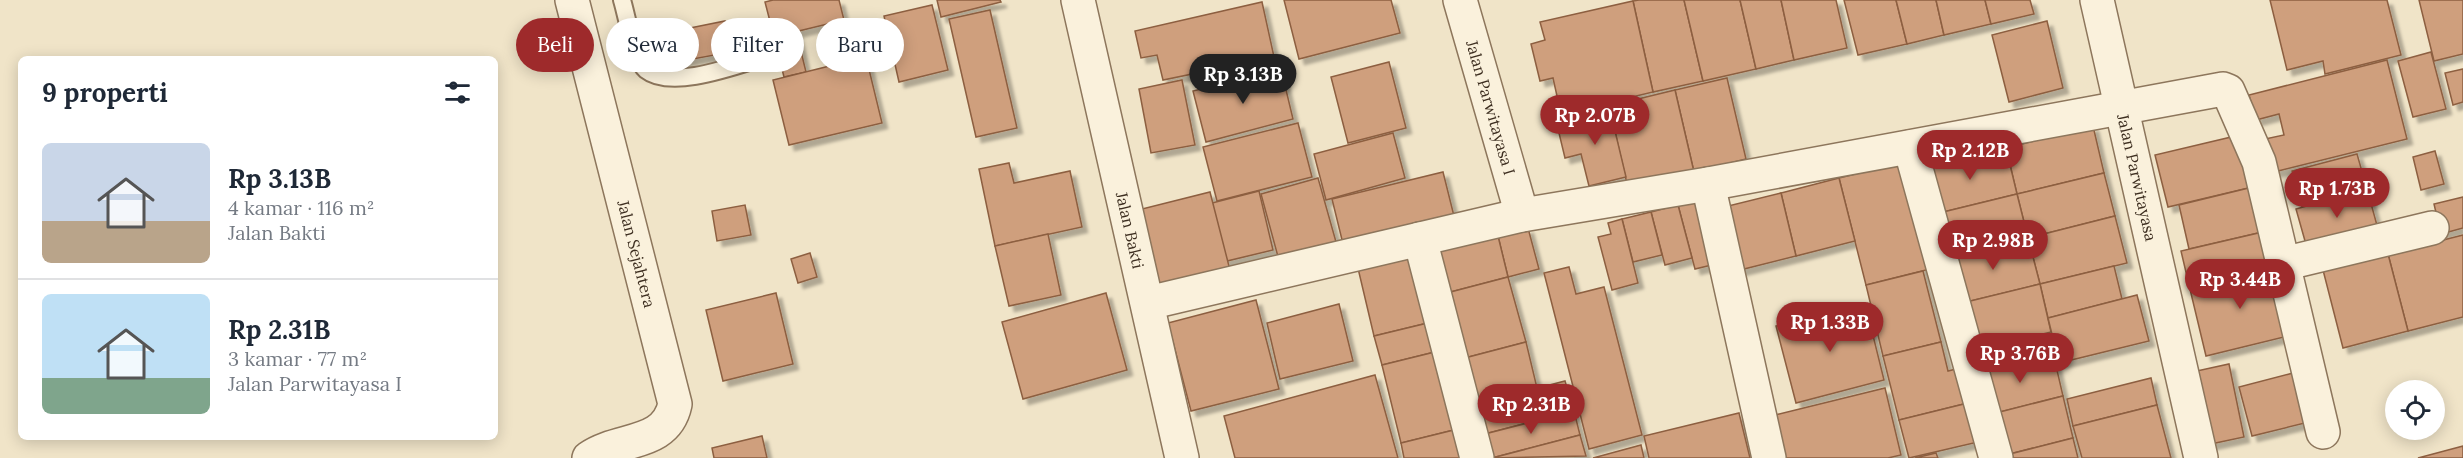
<!DOCTYPE html>
<html lang="id">
<head>
<meta charset="utf-8">
<style>
	body { margin:0; font-family:Lora,serif; background:#f2f2f3; color:#1f2937; height:100vh; display:flex; flex-direction:column; font-size:22px; white-space:nowrap }
	* { box-sizing:border-box; margin:0 }
	p { font-size:20px; color:#747a83 }
	.icon { flex:none; width:33px; height:33px; fill:none; stroke:currentColor; stroke-width:2; stroke-linecap:round; stroke-linejoin:round }
	.map { position:relative; flex:1; overflow:hidden }
	.panel { position:absolute; left:18px; top:56px; width:480px; height:384px; display:flex; flex-direction:column; background:#fff; border-radius:9px; box-shadow:0 3px 15px #0003 }
	.panel>* { flex:none }
	.top-card { position:absolute; left:516px; top:18px; width:570px; height:54px; display:flex; gap:12px }
	.controls { position:absolute; left:2385px; top:380px; display:grid; gap:12px }
	.controls a { display:grid; place-items:center; width:60px; height:60px; border-radius:50%; background:#fff; box-shadow:0 3px 15px #0003; font-size:30px }
	.price { position:absolute; translate:-50% -51px; padding:0 14px; border-radius:21px; background:#9e2a2b; color:#fff; font-size:20px; line-height:39px; filter:drop-shadow(0 2px 3px #0008) }
	.price::after { content:''; position:absolute; left:50%; top:36px; width:18px; height:14px; margin-left:-9px; background:inherit; clip-path:polygon(0 0,100% 0,50% 100%) }
	.price.on { background:#222; color:#fff }
	ul { padding:0; list-style:none }
	li { display:flex; align-items:center; gap:18px; height:150px; padding:0 24px }
	li+li { border-top:2px solid #e0e1e3 }
	li span { display:grid; place-items:center; flex:none; width:168px; height:120px; border-radius:9px; color:#555 }
	li>.icon { margin-inline-start:auto }
	span .icon { width:72px; height:72px; fill:#fffc; stroke-width:1 }
	li b { font-size:26px }
	h2 { display:flex; justify-content:space-between; align-items:center; height:72px; padding:0 24px; font-size:26px }
	.tag { padding:0 21px; border-radius:27px; background:#fff; box-shadow:0 3px 15px #0003; font-size:21px; line-height:54px }
	.tag.on { background:#9e2a2b; color:#fff }
	.map>svg:first-child { display:block }
	.building { fill:#cf9f7d; stroke:#8d5f41; stroke-width:1.5; filter:url(#shadow) }
	.lines { fill:none; stroke-linecap:round; stroke-linejoin:round }
	.lane-casing { stroke:#8d765c; stroke-width:20 }
	.street-casing { stroke:#8d765c; stroke-width:36 }
	.lane { stroke:#faf1dc; stroke-width:16 }
	.street { stroke:#faf1dc; stroke-width:33 }
	.labels { text-anchor:middle; dominant-baseline:central; stroke-width:4.5; stroke-linejoin:round; paint-order:stroke }
	.street-label { font-size:16px; fill:#3d2e20; stroke:#f7eed8 }
</style>
</head>
<body>
<div class="map">
<svg width="2463" height="458" viewBox="0 0 2463 458">
	<defs>
		<filter id="shadow"><feDropShadow dx="5.5" dy="5.5" stdDeviation="1.5" flood-color="#0004"/></filter>
	</defs>
	<rect width="100%" height="100%" fill="#f0e4c8"/>
	<g class="building">
		<polygon points="773,0 839,0 844,20 774,37 765,2"/>
		<polygon points="937,0 1000,0 1001,2 941,17"/>
		<polygon points="1284,0 1391,0 1400,33 1299,59"/>
		<polygon points="1639,0 1684,0 1703,81 1653,92 1633,1"/>
		<polygon points="1684,0 1740,0 1756,69 1703,81"/>
		<polygon points="1740,0 1781,0 1794,60 1756,69"/>
		<polygon points="1781,0 1836,0 1847,48 1794,60"/>
		<polygon points="1844,0 1896,0 1907,44 1858,55"/>
		<polygon points="1896,0 1936,0 1944,35 1907,44"/>
		<polygon points="1936,0 1985,0 1991,24 1944,35"/>
		<polygon points="1985,0 2030,0 2034,14 1991,24"/>
		<polygon points="2270,0 2387,0 2401,55 2325,74 2323,61 2287,70"/>
		<polygon points="2419,0 2463,0 2463,54 2434,61"/>
		<polygon points="1633,1 1653,92 1561,114 1553,78 1540,81 1531,44 1545,40 1540,22"/>
		<polygon points="1262,2 1276,66 1209,81 1207,71 1163,80 1157,55 1141,58 1135,31"/>
		<polygon points="932,5 948,70 899,82 884,16"/>
		<polygon points="990,10 1017,128 976,137 949,19"/>
		<polygon points="725,21 731,52 666,64 660,34"/>
		<polygon points="2047,21 2063,88 2009,102 1992,35"/>
		<polygon points="796,31 806,72 784,77 774,37"/>
		<polygon points="2431,52 2446,109 2413,117 2398,61"/>
		<polygon points="866,57 882,123 789,145 773,80"/>
		<polygon points="2387,60 2407,139 2274,172 2265,139 2284,135 2279,114 2256,120 2249,95"/>
		<polygon points="1389,62 1406,128 1348,143 1331,77"/>
		<polygon points="1281,69 1293,119 1206,142 1193,91"/>
		<polygon points="2463,69 2463,102 2453,105 2445,73"/>
		<polygon points="1727,78 1746,159 1694,172 1675,90"/>
		<polygon points="1182,80 1195,145 1151,153 1139,89"/>
		<polygon points="1675,90 1694,172 1628,188 1609,106"/>
		<polygon points="1609,106 1626,177 1589,186 1581,154 1565,158 1559,133 1575,130 1571,115"/>
		<polygon points="1298,123 1312,177 1217,201 1203,147"/>
		<polygon points="2093,126 2104,173 2017,194 2006,148"/>
		<polygon points="1393,133 1405,178 1326,200 1314,154"/>
		<polygon points="2244,134 2257,186 2168,207 2155,155"/>
		<polygon points="2006,148 2017,194 1935,214 1924,168"/>
		<polygon points="2435,151 2444,184 2421,190 2413,157"/>
		<polygon points="2357,154 2367,189 2302,207 2292,171"/>
		<polygon points="1904,162 1930,269 1866,285 1839,178"/>
		<polygon points="1009,163 1014,183 1070,171 1082,227 995,246 979,169"/>
		<polygon points="1443,172 1456,224 1345,252 1332,199"/>
		<polygon points="2104,173 2115,216 2028,238 2017,194"/>
		<polygon points="1318,178 1338,249 1280,264 1261,194"/>
		<polygon points="1839,178 1855,241 1796,256 1781,193"/>
		<polygon points="2257,186 2267,231 2189,249 2179,205"/>
		<polygon points="2367,189 2378,229 2307,248 2296,209"/>
		<polygon points="1259,191 1273,250 1227,261 1212,203"/>
		<polygon points="1210,192 1231,274 1159,293 1138,210"/>
		<polygon points="1781,193 1796,256 1736,271 1720,208"/>
		<polygon points="2017,194 2028,238 1946,258 1935,214"/>
		<polygon points="1707,197 1724,262 1695,269 1678,205"/>
		<polygon points="2463,197 2463,228 2441,234 2434,204"/>
		<polygon points="745,205 751,235 717,241 712,211"/>
		<polygon points="1678,205 1692,258 1665,265 1651,212"/>
		<polygon points="1651,212 1662,255 1633,262 1622,219"/>
		<polygon points="2115,216 2127,263 2040,284 2028,238"/>
		<polygon points="1622,219 1638,283 1612,290 1598,237 1611,234 1608,223"/>
		<polygon points="1528,228 1539,269 1508,277 1498,236"/>
		<polygon points="2267,231 2275,264 2189,285 2181,251"/>
		<polygon points="1048,234 1061,295 1009,306 995,246"/>
		<polygon points="2463,235 2463,317 2408,331 2388,254"/>
		<polygon points="1498,236 1508,277 1439,295 1429,254"/>
		<polygon points="2028,238 2040,284 1958,304 1946,258"/>
		<polygon points="1418,249 1436,321 1374,336 1357,264"/>
		<polygon points="810,253 817,277 798,283 791,259"/>
		<polygon points="2388,254 2408,331 2343,348 2323,270"/>
		<polygon points="2275,264 2292,335 2206,356 2189,285"/>
		<polygon points="2114,266 2122,299 2048,318 2040,284"/>
		<polygon points="1569,267 1576,294 1604,287 1642,435 1589,449 1544,273"/>
		<polygon points="1923,271 1941,342 1883,356 1866,285"/>
		<polygon points="1508,277 1526,342 1457,360 1439,295"/>
		<polygon points="2040,284 2051,332 1970,352 1958,304"/>
		<polygon points="776,293 793,364 723,381 706,310"/>
		<polygon points="1106,293 1127,370 1023,399 1002,322"/>
		<polygon points="2137,295 2149,341 2059,363 2048,318"/>
		<polygon points="1256,300 1279,389 1191,411 1168,323"/>
		<polygon points="1865,303 1884,380 1796,403 1776,326"/>
		<polygon points="1339,304 1353,361 1280,379 1267,323"/>
		<polygon points="1436,321 1443,350 1382,365 1374,336"/>
		<polygon points="1526,342 1537,388 1469,406 1457,360"/>
		<polygon points="1941,342 1948,371 1960,368 1968,403 1899,420 1883,356"/>
		<polygon points="1443,350 1462,428 1401,443 1382,365"/>
		<polygon points="2053,353 2063,396 1988,415 1978,372"/>
		<polygon points="2229,364 2244,437 2206,445 2192,372"/>
		<polygon points="2297,372 2309,422 2252,436 2239,387"/>
		<polygon points="1375,375 1398,458 1235,458 1224,416"/>
		<polygon points="2151,378 2157,405 2073,426 2067,399"/>
		<polygon points="1565,381 1574,411 1477,436 1469,406"/>
		<polygon points="1885,388 1901,455 1888,458 1781,458 1771,416"/>
		<polygon points="2063,396 2073,438 1998,457 1988,415"/>
		<polygon points="1968,403 1978,442 1909,458 1899,420"/>
		<polygon points="2157,405 2171,458 2082,458 2073,426"/>
		<polygon points="1574,411 1580,435 1492,458 1477,436"/>
		<polygon points="1739,413 1750,458 1649,458 1644,436"/>
		<polygon points="1462,428 1470,458 1404,458 1401,443"/>
		<polygon points="1580,435 1586,456 1492,458"/>
		<polygon points="762,436 767,458 714,458 712,448"/>
		<polygon points="2073,438 2078,458 1999,458 1998,457"/>
		<polygon points="1641,445 1644,458 1593,458"/>
		<polygon points="2463,446 2463,458 2418,458"/>
		<polygon points="1936,453 1938,458 1915,458"/>
	</g>
	<g class="lines">
		<g class="lane-casing">
			<path id="lane" d="M622 0C627 16 634 60 646 70 672 91 740 64 768 56"/>
		</g>
		<g class="street-casing">
			<g id="street">
				<path id="s1" d="M572 0 675 404C666 447 619 437 589 458"/>
				<path id="s2" d="M1078 0 1182 458"/>
				<path id="s3" d="M1460 0 1522 215"/>
				<path id="s4" d="M2097 0 2201 458"/>
				<polyline points="1910,147 1996,458"/>
				<polyline points="1708,184 1769,458"/>
				<polyline points="1420,239 1477,458"/>
				<polyline points="2283,264 2432,228"/>
				<polyline points="1148,303 1522,215 1708,184 2223,89 2228,91 2259,162 2323,432"/>
			</g>
		</g>
		<use href="#lane" class="lane"/>
		<use href="#street" class="street"/>
	</g>
	<g class="labels">
		<g class="street-label">
			<text stroke="none"><textPath href="#s3" startOffset="112">Jalan Parwitayasa I</textPath></text>
			<text stroke="none"><textPath href="#s4" startOffset="182">Jalan Parwitayasa</textPath></text>
			<text stroke="none"><textPath href="#s2" startOffset="236">Jalan Bakti</textPath></text>
			<text stroke="none"><textPath href="#s1" startOffset="262">Jalan Sejahtera</textPath></text>
		</g>
	</g>
</svg>
<div class="controls">
<a><svg class="icon" aria-label="locate" viewBox="0 0 24 24"><circle cx="12" cy="12" r="6"/><path d="M12 2v4M12 18v4M2 12h4M18 12h4"/></svg></a>
</div>
<b class="price on" style="left:1243px;top:105px">Rp 3.13B</b>
<b class="price" style="left:1595px;top:146px">Rp 2.07B</b>
<b class="price" style="left:1970px;top:181px">Rp 2.12B</b>
<b class="price" style="left:2337px;top:219px">Rp 1.73B</b>
<b class="price" style="left:1993px;top:271px">Rp 2.98B</b>
<b class="price" style="left:2240px;top:310px">Rp 3.44B</b>
<b class="price" style="left:1830px;top:353px">Rp 1.33B</b>
<b class="price" style="left:2020px;top:384px">Rp 3.76B</b>
<b class="price" style="left:1531px;top:435px">Rp 2.31B</b>
<div class="top-card">
<a class="tag on">Beli</a>
<a class="tag">Sewa</a>
<a class="tag">Filter</a>
<a class="tag">Baru</a>
</div>
<section class="panel">
<h2>9 properti<svg class="icon" aria-label="filters" viewBox="0 0 24 24"><path d="M4 7h16M4 17h16"/><circle cx="9" cy="7" r="2"/><circle cx="15" cy="17" r="2"/></svg></h2>
<ul>
<li><span style="background:linear-gradient(#c9d6e8 65%,#b9a48a 0)"><svg class="icon" aria-label="home" viewBox="0 0 24 24"><path d="M3 11l9-7 9 7M6 9v11h12V9"/></svg></span><div><b>Rp 3.13B</b><p>4 kamar · 116 m²</p><p>Jalan Bakti</p></div></li>
<li><span style="background:linear-gradient(#bfe0f5 70%,#7fa58c 0)"><svg class="icon" aria-label="home" viewBox="0 0 24 24"><path d="M3 11l9-7 9 7M6 9v11h12V9"/></svg></span><div><b>Rp 2.31B</b><p>3 kamar · 77 m²</p><p>Jalan Parwitayasa I</p></div></li>
</ul>
</section>
</div>
</body>
</html>
